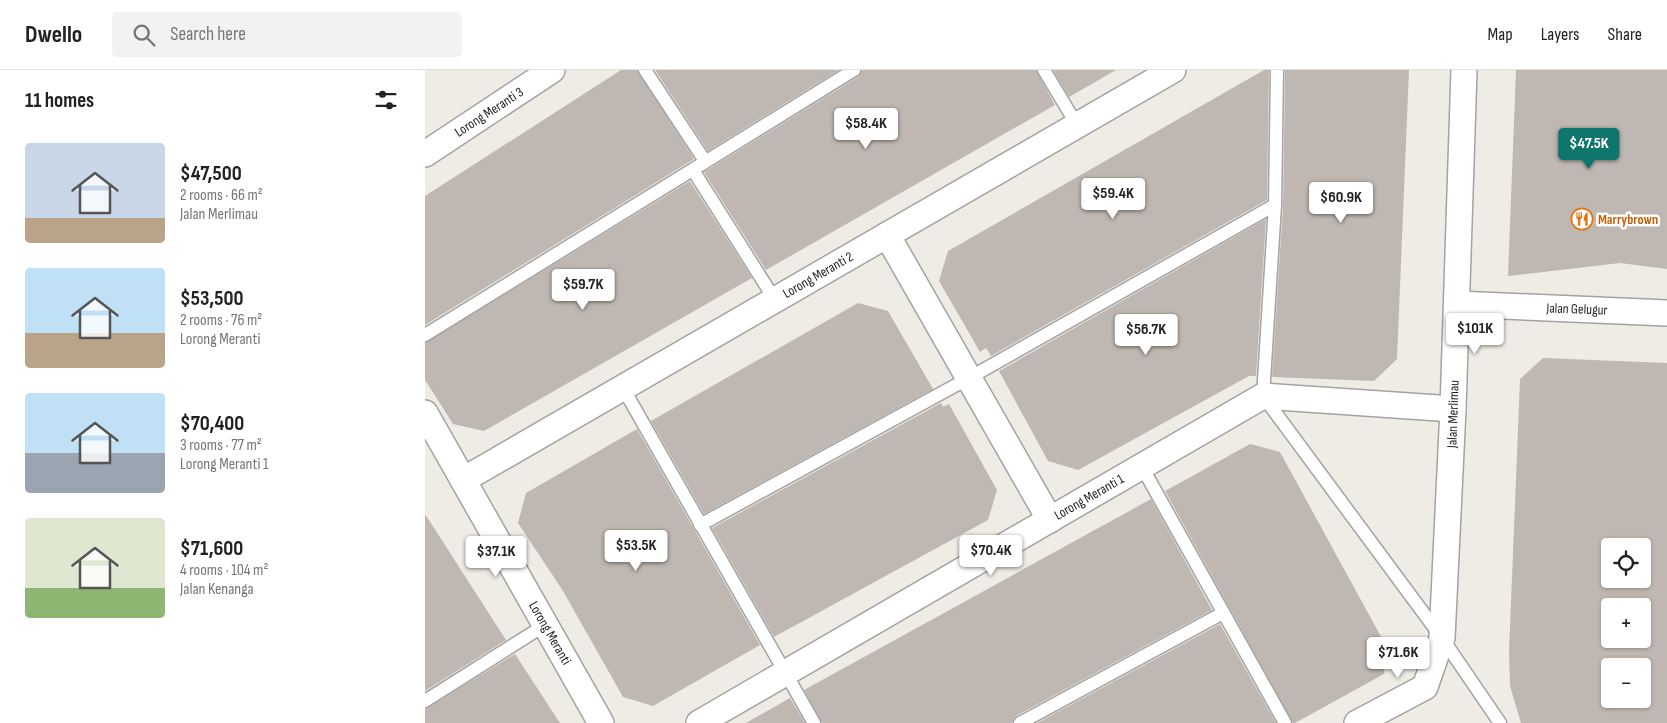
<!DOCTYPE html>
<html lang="en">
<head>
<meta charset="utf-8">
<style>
	body { margin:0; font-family:"Sofia Sans Condensed",sans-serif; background:#f2f2f2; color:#222; height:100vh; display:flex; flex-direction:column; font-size:19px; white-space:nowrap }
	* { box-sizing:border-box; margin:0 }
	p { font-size:16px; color:#767676 }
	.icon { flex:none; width:28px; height:28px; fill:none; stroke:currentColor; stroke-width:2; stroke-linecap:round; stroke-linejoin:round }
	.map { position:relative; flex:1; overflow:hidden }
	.drawer { display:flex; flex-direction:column; background:#fff; width:425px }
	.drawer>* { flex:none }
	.tools { position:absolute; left:1176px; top:468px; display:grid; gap:10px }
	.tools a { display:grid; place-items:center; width:50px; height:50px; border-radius:5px; background:#fff; box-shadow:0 1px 4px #0004; font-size:25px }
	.price { position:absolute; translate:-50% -42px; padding:0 11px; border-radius:5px; background:#fff; color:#222; font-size:16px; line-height:32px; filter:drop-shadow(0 1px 2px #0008) }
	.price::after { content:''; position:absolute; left:50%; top:30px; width:15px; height:11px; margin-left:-8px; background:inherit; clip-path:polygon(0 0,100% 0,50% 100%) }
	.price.active { background:#0f766e; color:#fff }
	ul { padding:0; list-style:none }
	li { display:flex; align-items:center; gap:15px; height:125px; padding:0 25px }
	li span { display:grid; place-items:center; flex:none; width:140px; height:100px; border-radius:5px; color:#555 }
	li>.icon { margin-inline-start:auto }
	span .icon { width:60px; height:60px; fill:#fffc; stroke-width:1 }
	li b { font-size:21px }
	h2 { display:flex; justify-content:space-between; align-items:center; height:60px; padding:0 25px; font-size:21px }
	header { display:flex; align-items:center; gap:30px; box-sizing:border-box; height:70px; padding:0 25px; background:#fff; border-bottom:1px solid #e0e0e0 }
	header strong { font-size:24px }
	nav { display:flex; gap:28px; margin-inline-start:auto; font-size:18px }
	.search { width:350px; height:45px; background:#f2f2f2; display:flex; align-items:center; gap:12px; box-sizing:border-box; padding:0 18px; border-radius:5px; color:#767676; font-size:19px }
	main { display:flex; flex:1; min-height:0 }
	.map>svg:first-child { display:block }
	.building { fill:#bfb8b2; fill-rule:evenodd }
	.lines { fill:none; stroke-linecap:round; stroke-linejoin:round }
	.lane-casing { stroke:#a3a3a3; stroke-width:15 }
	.street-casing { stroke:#a3a3a3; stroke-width:28 }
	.lane { stroke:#fff; stroke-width:12 }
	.street { stroke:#fff; stroke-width:25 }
	.labels { text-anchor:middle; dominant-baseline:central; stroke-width:5; stroke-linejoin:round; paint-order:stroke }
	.street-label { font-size:14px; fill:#1f1f1f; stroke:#fff }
	.food-label { font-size:14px; font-weight:bold; fill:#c56008; stroke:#fff; text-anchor:start }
</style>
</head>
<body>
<header>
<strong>Dwello</strong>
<div class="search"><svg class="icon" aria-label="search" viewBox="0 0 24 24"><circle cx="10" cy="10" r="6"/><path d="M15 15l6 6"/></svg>Search here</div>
<nav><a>Map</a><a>Layers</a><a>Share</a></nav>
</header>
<main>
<section class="drawer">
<h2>11 homes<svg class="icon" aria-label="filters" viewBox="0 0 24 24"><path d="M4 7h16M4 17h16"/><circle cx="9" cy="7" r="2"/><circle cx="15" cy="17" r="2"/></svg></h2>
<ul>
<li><span style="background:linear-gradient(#c9d6e8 75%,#b9a48a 0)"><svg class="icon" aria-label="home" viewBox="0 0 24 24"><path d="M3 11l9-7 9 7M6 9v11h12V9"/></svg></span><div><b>$47,500</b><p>2 rooms · 66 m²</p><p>Jalan Merlimau</p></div></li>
<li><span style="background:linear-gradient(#bfe0f5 65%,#b9a48a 0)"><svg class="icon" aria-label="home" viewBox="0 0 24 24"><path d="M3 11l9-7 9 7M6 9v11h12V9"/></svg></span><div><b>$53,500</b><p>2 rooms · 76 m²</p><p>Lorong Meranti</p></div></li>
<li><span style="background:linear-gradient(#bfe0f5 60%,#9aa5b1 0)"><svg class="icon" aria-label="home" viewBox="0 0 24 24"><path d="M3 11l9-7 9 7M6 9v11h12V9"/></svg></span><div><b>$70,400</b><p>3 rooms · 77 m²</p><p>Lorong Meranti 1</p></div></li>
<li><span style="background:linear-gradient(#dfe7d0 70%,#8fb573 0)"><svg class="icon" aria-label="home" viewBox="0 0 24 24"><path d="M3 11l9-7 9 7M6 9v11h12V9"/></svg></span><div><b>$71,600</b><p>4 rooms · 104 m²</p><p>Jalan Kenanga</p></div></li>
</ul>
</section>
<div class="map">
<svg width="1242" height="653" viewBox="0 0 1242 653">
	<rect width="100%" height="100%" fill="#efece6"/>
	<g class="building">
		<polygon points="196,0 212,0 269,89 0,255 0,126"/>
		<polygon points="230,0 414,0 283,81"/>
		<polygon points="437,0 611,0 630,35 341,200 279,102 433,7"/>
		<polygon points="628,0 691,0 644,27"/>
		<polygon points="839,0 844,0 842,130 566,286 561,278 555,282 514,211 523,181"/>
		<polygon points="860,0 984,0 972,289 949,311 847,307 858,136"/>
		<polygon points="1091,0 1242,0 1242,199 1195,193 1083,206"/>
		<polygon points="265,111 327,208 59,361 28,354 0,310 0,273"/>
		<polygon points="841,149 831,306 824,306 653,400 623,391 574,301"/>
		<polygon points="433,233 463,241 508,319 279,444 226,351"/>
		<path d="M1118 288 1242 293V653H1096L1085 616 1084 582 1095 309ZM1185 476H1218V509H1185ZM1185 536H1218V569H1185ZM1185 596H1218V629H1185Z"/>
		<polygon points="516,333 518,337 524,334 572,420 563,450 349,567 287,458"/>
		<polygon points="212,359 335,575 228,636 198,627 138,521 93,453 101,423"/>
		<polygon points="825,374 855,382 960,574 959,604 870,653 868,653 740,421"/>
		<polygon points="726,429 787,540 591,646 587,653 397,653 379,620"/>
		<polygon points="0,444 81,570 0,621"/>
		<polygon points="795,554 851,653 612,653"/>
		<polygon points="90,584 135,653 0,653 0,639"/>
		<polygon points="365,628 380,653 321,653"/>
	</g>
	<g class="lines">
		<g class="lane-casing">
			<g id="lane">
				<polyline points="220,0 280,91"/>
				<polyline points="619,0 652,55"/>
				<polyline points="852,0 850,135 838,326 1017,568 1075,653"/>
				<polyline points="268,100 350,230"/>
				<polyline points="0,265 429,0"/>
				<polyline points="198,318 389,653"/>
				<polyline points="717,397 860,653"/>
				<polyline points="275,455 544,308 850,135"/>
				<polyline points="0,631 120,555"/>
				<polyline points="595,653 798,543"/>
			</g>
		</g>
		<g class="street-casing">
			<g id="street">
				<polyline points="0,84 127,0"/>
				<polyline points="462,165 625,450"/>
				<polyline points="1032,234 1242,243"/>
				<polyline points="0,343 176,653"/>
				<polyline points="38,410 748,0"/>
				<polyline points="274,653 838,326 1028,339"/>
				<polyline points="932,653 1000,617 1017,568 1028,339 1039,0"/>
			</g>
		</g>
		<use href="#lane" class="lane"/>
		<use href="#street" class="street"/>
	</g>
	<defs>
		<g id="restaurant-ring" transform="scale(1.125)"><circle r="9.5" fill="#fff" stroke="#e8710a" stroke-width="1.5"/><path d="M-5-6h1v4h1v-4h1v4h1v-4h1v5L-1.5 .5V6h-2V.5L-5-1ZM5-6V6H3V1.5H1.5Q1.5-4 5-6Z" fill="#e8710a"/></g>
	</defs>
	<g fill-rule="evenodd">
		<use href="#restaurant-ring" x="1157" y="149"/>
	</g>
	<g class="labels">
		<g class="street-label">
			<text transform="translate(64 42) rotate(-33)">Lorong Meranti 3</text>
			<text transform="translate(393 205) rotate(-30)">Lorong Meranti 2</text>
			<text transform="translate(1152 239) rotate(2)">Jalan Gelugur</text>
			<text transform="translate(1028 344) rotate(-88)">Jalan Merlimau</text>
			<text transform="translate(664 427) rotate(-30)">Lorong Meranti 1</text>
			<text transform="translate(125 563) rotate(60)">Lorong Meranti</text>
		</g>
		<g class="food-label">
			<text x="1173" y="149">Marrybrown</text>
		</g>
	</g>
</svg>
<div class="tools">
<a><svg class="icon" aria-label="locate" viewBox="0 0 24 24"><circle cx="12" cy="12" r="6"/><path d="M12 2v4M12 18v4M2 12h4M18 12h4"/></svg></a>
<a>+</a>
<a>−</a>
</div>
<b class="price" style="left:441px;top:80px">$58.4K</b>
<b class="price active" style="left:1164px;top:100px">$47.5K</b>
<b class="price" style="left:688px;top:150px">$59.4K</b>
<b class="price" style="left:916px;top:154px">$60.9K</b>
<b class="price" style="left:158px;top:241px">$59.7K</b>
<b class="price" style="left:1050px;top:285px">$101K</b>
<b class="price" style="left:721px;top:286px">$56.7K</b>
<b class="price" style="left:211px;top:502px">$53.5K</b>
<b class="price" style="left:566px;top:507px">$70.4K</b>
<b class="price" style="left:71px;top:508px">$37.1K</b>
<b class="price" style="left:973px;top:609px">$71.6K</b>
</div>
</main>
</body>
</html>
